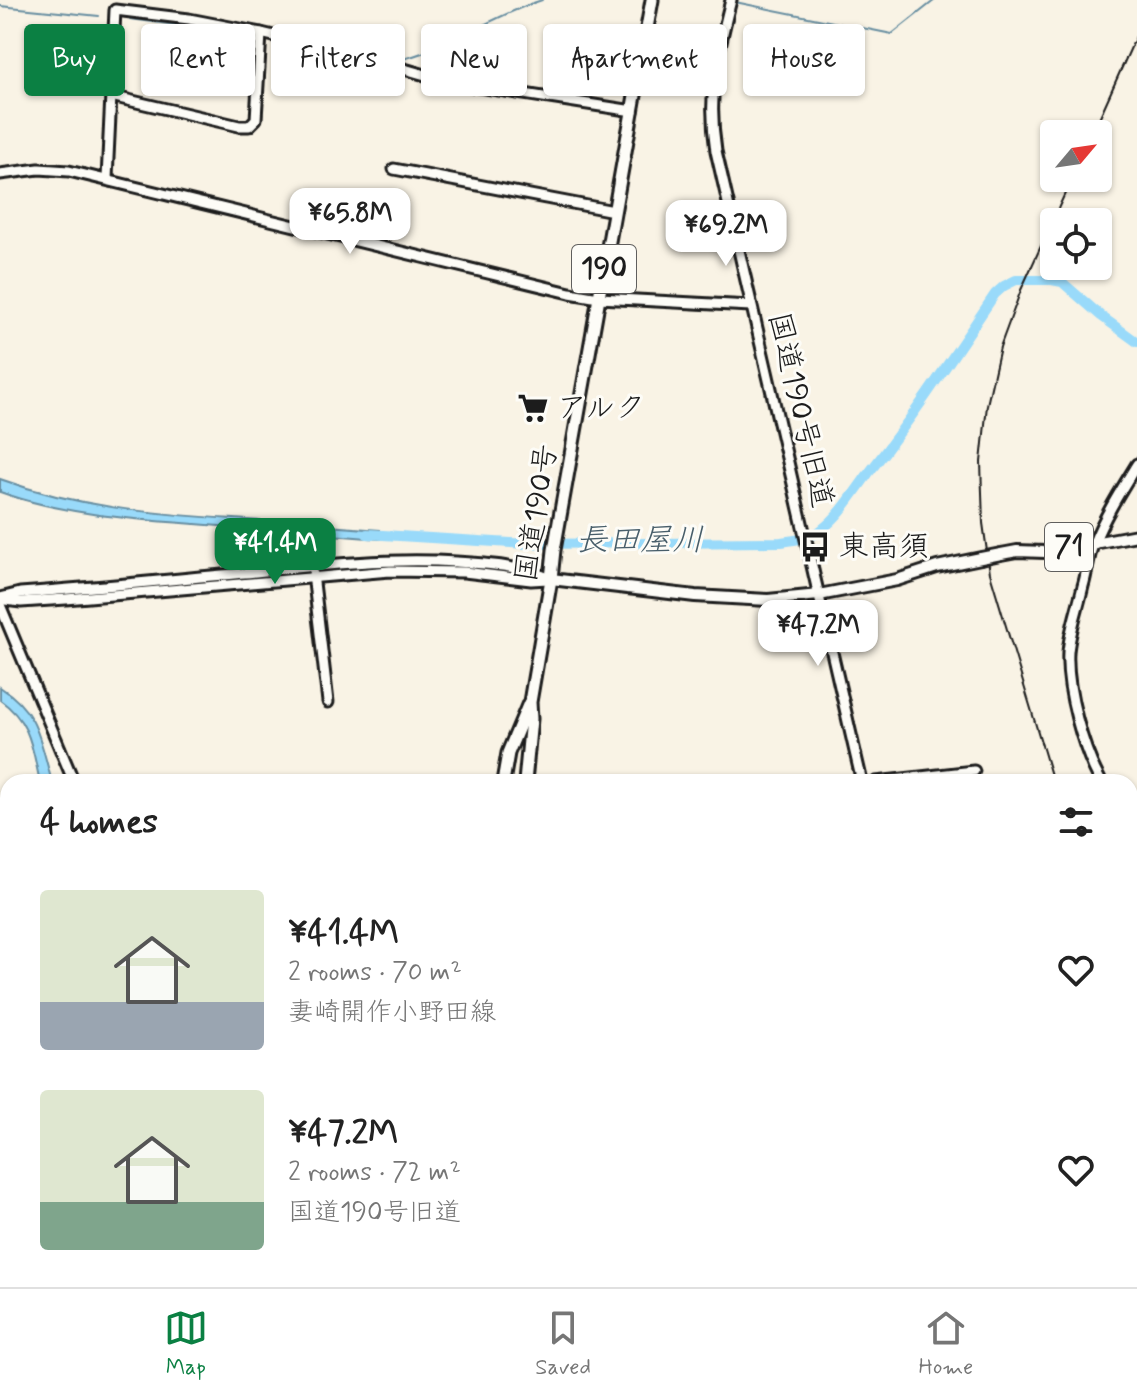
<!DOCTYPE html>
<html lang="en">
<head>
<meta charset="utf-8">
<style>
	body { margin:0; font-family:Mynerve,"Klee One",sans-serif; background:#f6f6f6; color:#222; height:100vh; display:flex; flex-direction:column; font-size:30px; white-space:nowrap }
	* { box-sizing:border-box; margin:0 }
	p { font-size:26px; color:#767676 }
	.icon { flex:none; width:44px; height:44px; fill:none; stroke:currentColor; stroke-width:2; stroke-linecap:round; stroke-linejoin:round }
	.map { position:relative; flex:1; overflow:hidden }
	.side { position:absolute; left:0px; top:774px; width:1138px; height:514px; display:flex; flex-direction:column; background:#fff; border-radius:24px 24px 0 0; box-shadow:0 2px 6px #0004 }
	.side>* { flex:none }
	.top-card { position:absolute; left:24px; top:24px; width:1090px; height:72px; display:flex; gap:16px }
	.needle { width:52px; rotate:61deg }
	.buttons { position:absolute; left:1040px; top:120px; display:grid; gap:16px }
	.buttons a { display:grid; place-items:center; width:72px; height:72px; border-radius:8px; background:#fff; box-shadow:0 2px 6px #0004; font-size:40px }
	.price { position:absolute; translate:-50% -68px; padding:0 18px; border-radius:16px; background:#fff; color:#222; font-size:26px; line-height:52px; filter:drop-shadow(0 2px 4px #0008) }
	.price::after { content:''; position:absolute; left:50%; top:48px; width:24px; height:18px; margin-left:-12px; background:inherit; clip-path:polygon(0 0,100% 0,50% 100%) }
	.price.selected { background:#0b8043; color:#fff }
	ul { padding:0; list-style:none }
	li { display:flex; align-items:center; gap:24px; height:200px; padding:0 40px }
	li span { display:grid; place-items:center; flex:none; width:224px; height:160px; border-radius:8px; color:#555 }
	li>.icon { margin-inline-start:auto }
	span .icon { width:96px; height:96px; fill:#fffc; stroke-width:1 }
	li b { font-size:34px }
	h2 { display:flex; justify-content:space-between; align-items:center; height:96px; padding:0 40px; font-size:34px }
	.chip { padding:0 28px; border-radius:8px; background:#fff; box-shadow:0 2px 6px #0004; font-size:28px; line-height:72px }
	.chip.selected { background:#0b8043; color:#fff }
	.dock { display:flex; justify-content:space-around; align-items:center; height:112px; border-top:2px solid #e0e0e0; background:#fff; font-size:22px; color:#767676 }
	.dock a { display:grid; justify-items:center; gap:4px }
	.dock .selected { color:#0b8043 }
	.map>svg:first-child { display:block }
	.water { fill:#99dafa; stroke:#678ea1; stroke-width:2 }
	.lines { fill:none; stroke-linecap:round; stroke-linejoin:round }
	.stream { stroke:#678ea1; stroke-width:2 }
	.river { stroke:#99dafa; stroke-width:10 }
	.secondary-casing { stroke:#1c1c1c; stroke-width:15 }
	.primary-casing { stroke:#1c1c1c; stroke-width:16 }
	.highway-casing { stroke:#1c1c1c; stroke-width:17 }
	.secondary { stroke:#fdfcf7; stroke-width:9 }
	.primary { stroke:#fdfcf7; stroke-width:10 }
	.highway { stroke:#fdfcf7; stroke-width:11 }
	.rail { stroke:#1c1c1c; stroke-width:2 }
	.primary-bridge-casing { stroke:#1c1c1c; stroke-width:16; stroke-linecap:butt }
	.primary-bridge { stroke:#fdfcf7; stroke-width:10 }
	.labels { text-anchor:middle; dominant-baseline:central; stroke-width:6; stroke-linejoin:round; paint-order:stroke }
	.shield { fill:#fdfcf7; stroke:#605f5e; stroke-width:2 }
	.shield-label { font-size:28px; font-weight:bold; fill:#1c1c1c }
	.poi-label { font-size:30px; fill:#1c1c1c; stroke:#fdfcf7; text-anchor:start }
	.street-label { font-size:30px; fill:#1c1c1c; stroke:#fdfcf7 }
	.water-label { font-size:32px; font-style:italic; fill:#485e6a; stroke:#fdfcf7 }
</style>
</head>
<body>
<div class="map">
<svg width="1137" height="1287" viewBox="0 0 1137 1287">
	<rect width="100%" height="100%" fill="#f9f3e5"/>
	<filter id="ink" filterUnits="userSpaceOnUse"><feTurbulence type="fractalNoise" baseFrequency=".0125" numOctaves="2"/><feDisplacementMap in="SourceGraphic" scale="16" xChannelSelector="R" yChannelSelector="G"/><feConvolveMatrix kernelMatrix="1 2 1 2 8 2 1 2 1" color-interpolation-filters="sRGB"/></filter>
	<g filter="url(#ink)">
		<g class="water">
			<path d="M0 479C77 507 152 514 234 519 282 523 331 526 380 530V539C318 534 256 529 195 524 130 519 61 514 0 492Z"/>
			<path d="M0 687C39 712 40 741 52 782H40C32 748 31 722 0 700Z"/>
		</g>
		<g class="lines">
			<g class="stream">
				<polyline points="735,2 892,34 935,0"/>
				<polyline points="0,6 99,16"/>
				<polyline points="130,19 176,25 246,38"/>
				<polyline points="274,44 356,62"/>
				<path d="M403 59C452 46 494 15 542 0"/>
			</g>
			<g class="river">
				<path d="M367 534 527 544 781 542C795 540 810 539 821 530 840 516 854 493 868 474 914 416 954 355 995 294L1004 286 1016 280H1052L1062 282 1101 316 1137 342"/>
				<polyline points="1130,1075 1137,1075"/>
			</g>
			<g class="secondary-casing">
				<g id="secondary">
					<path d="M731 0C717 55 707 94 716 151L862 782"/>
					<polyline points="111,96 239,126 249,126 256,119 261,33"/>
					<polyline points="394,169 614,211"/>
					<polyline points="0,174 39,169 69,171 570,293 599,298 751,306"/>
					<polyline points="107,179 115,10 189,19 261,33 359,56 453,83 633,111"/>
					<polyline points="313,574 328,702"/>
					<path d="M0 598 20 593C99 587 177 579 256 572 323 565 389 558 456 562 489 564 521 566 551 579"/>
					<polyline points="5,600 21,602 66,599 390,571 464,572 531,580 548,579"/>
					<polyline points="0,605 74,782"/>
					<polyline points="876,782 974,771"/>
					<path d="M1101 782C1083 750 1066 689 1068 652 1070 630 1078 608 1083 586 1087 573 1088 558 1093 545 1104 517 1121 490 1137 464"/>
					<polyline points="1130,831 1137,851"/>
					<polyline points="0,1112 8,1103"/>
					<polyline points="619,1284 629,1280"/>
				</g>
			</g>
			<g class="primary-casing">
				<g id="primary">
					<polyline points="1001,554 1017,551 1045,552 1137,535"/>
					<polyline points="551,579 695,596 768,600 819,595 897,580 937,567 981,558"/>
					<polyline points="1130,1241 1137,1241"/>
				</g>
			</g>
			<g class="highway-casing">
				<g id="highway">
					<polyline points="503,782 508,753 529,703"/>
					<polyline points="525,782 531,719 530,702 551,579 554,550 652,0"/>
					<polyline points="42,1287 49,1280"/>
				</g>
			</g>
			<use href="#secondary" class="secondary"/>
			<use href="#primary" class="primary"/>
			<use href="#highway" class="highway"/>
			<g class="rail">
				<polyline points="1092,134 1137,34"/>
				<polyline points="1053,782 990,573 983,523 981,462 987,405 1000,347 1021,290 1072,178"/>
				<polyline points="1130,959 1137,979"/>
				<polyline points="1130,994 1137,1013"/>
				<polyline points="1130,1021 1137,1041"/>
			</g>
			<g class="primary-bridge-casing">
				<polyline id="primary-bridge" points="981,558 1001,554"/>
			</g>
			<use href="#primary-bridge" class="primary-bridge"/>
		</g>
	</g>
	<defs>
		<g id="supermarket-bare" transform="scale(2.4)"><path d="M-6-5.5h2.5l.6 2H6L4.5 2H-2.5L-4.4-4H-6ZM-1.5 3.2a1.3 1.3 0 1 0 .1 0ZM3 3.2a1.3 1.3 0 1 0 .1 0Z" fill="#1c1c1c" stroke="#fdfcf7" stroke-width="2.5" paint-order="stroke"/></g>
		<g id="bus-bare" transform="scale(2.4)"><path d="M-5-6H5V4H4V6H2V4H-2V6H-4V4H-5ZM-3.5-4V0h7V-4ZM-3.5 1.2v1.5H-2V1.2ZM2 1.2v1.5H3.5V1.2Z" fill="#1c1c1c" stroke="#fdfcf7" stroke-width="2.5" paint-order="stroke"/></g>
	</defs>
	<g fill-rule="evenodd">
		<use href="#supermarket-bare" x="533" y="408"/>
		<use href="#bus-bare" x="815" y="547"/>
	</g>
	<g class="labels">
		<g class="shield">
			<rect x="572" y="245" width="64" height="48" rx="6"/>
			<rect x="1045" y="523" width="48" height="48" rx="6"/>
		</g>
		<g class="shield-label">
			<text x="604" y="269">190</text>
			<text x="1069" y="547">71</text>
		</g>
		<g class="poi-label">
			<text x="557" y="408">アルク</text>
			<text x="839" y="547">東高須</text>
		</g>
		<g class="street-label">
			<text transform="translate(800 410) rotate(77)">国道190号旧道</text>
			<text transform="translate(537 513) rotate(-81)">国道190号</text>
		</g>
		<g class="water-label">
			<text x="640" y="541">長田屋川</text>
		</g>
	</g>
</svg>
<div class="buttons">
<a><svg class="needle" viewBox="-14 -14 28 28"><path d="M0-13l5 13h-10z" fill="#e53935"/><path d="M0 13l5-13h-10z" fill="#767676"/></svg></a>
<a><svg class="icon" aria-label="locate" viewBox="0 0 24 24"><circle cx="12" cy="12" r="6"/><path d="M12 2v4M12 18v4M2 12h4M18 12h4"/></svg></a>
</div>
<b class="price" style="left:350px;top:256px">¥65.8M</b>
<b class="price" style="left:726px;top:268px">¥69.2M</b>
<b class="price selected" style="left:275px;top:586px">¥41.4M</b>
<b class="price" style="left:818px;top:668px">¥47.2M</b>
<div class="top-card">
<a class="chip selected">Buy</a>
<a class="chip">Rent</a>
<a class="chip">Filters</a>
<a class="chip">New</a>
<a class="chip">Apartment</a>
<a class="chip">House</a>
</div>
<section class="side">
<h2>4 homes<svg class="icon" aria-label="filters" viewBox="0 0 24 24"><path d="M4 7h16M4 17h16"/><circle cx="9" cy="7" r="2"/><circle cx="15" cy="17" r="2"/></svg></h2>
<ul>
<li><span style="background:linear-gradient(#dfe7d0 70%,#9aa5b1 0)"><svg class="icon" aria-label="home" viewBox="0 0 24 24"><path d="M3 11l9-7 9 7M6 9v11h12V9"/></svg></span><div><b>¥41.4M</b><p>2 rooms · 70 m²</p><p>妻崎開作小野田線</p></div><svg class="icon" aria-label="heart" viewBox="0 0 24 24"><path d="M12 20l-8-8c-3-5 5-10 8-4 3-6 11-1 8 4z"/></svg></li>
<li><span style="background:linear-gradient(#dfe7d0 70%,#7fa58c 0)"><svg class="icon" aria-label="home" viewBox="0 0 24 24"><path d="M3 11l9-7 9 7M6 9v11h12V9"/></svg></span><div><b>¥47.2M</b><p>2 rooms · 72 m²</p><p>国道190号旧道</p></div><svg class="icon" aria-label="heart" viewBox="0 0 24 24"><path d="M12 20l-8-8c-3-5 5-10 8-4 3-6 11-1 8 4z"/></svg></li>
</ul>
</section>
</div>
<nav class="dock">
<a class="selected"><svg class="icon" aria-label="map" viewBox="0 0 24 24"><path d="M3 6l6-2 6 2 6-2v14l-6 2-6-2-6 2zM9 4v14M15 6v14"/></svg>Map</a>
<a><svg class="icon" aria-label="saved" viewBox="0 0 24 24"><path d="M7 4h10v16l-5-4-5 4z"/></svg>Saved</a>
<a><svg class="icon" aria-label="home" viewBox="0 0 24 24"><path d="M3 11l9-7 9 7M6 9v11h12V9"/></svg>Home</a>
</nav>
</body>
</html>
